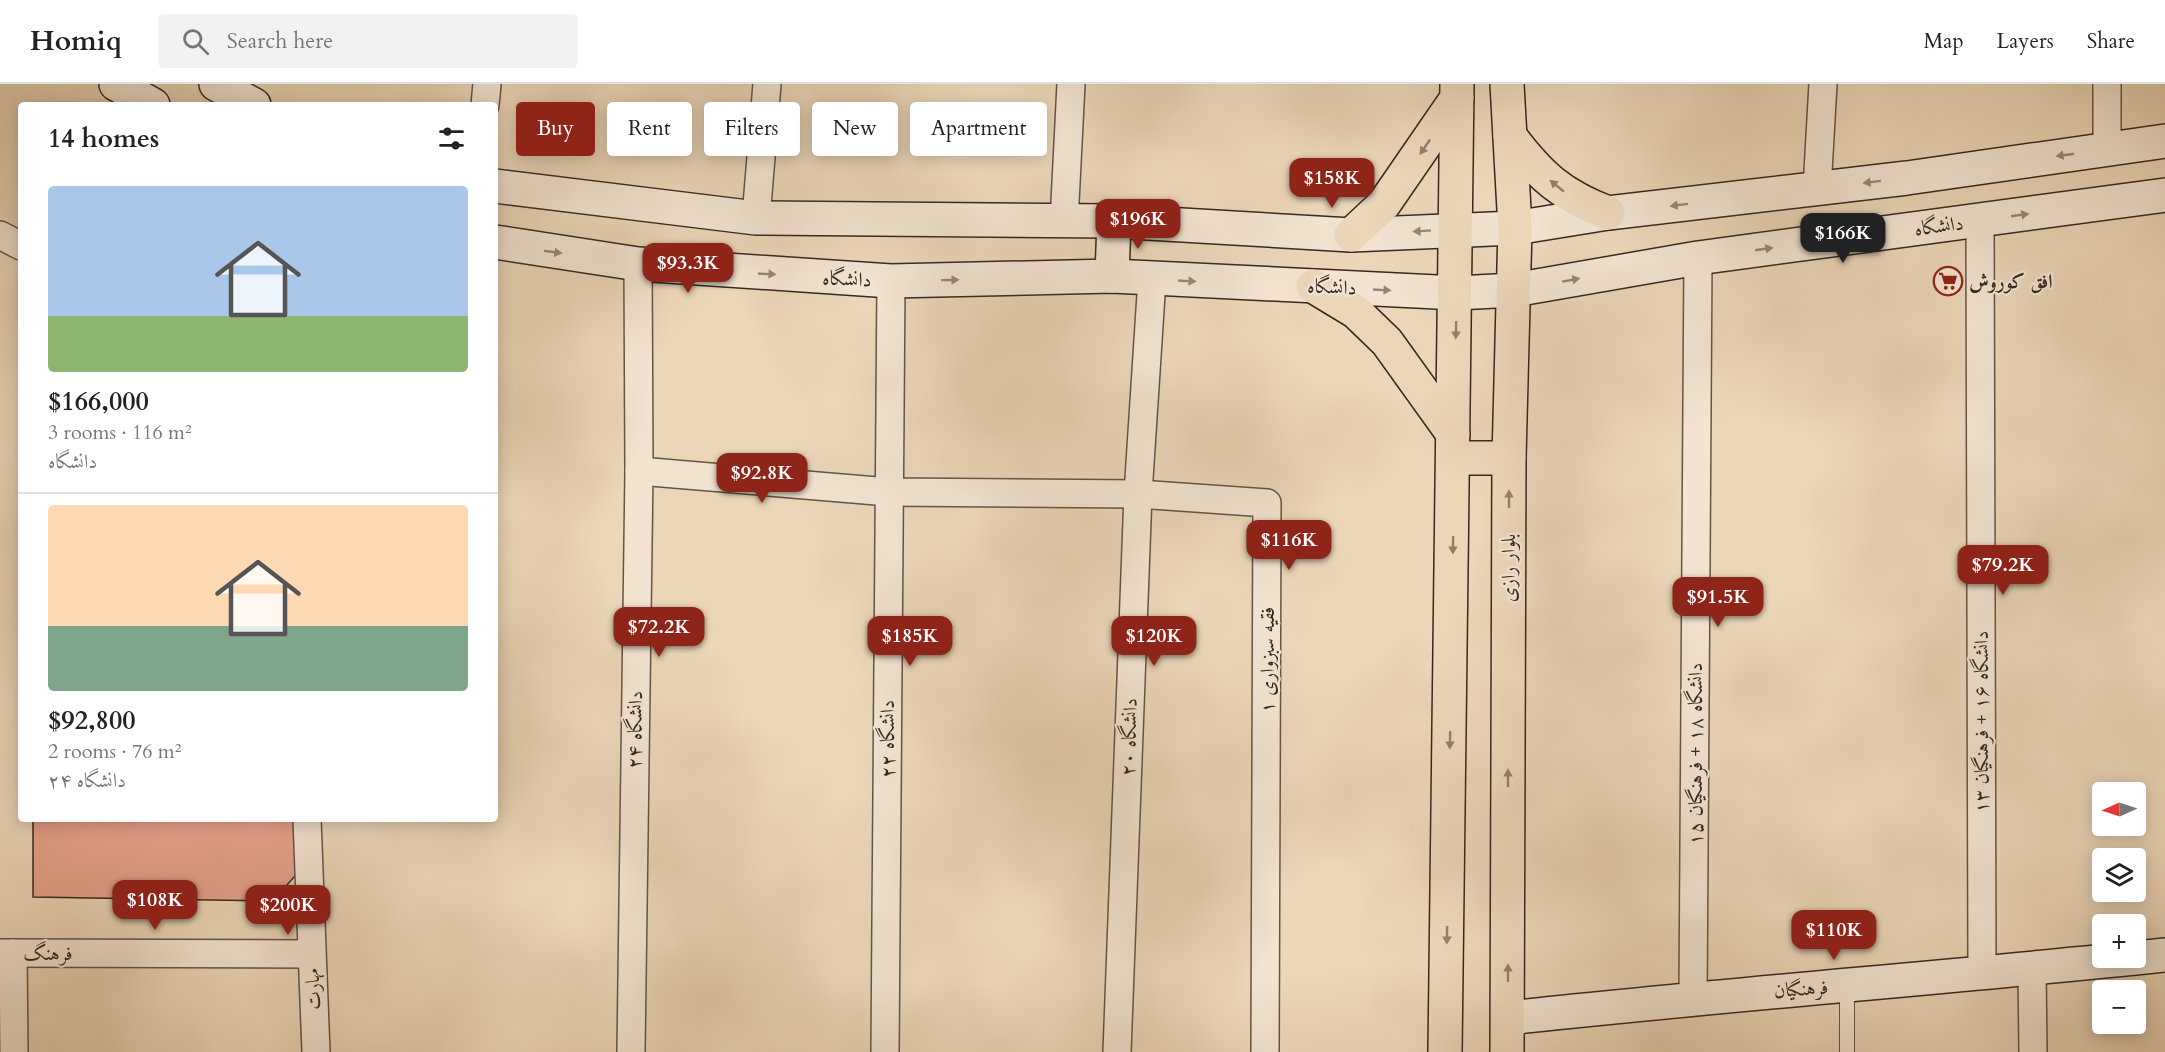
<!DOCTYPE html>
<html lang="en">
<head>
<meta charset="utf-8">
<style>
	body { margin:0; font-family:Cardo,Amiri,serif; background:#f2f2f2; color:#222; height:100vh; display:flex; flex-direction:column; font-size:22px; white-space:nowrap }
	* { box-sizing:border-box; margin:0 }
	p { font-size:20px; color:#767676 }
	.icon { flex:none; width:33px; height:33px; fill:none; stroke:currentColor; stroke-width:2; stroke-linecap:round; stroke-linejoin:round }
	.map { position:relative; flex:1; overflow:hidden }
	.panel { position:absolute; left:18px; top:18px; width:480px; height:720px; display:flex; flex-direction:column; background:#fff; border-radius:6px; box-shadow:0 3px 15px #0003 }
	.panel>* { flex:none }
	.guide { position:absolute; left:516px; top:18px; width:570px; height:54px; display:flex; gap:12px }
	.needle { width:39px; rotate:267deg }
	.tools { position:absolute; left:2092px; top:698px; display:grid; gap:12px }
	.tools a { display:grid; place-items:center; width:54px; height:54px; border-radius:6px; background:#fff; box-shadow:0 3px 15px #0003; font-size:30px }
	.price { position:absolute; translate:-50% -51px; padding:0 14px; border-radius:12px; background:#8f2418; color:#fff; font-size:20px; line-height:39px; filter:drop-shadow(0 2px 3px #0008) }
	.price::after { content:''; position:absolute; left:50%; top:36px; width:18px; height:14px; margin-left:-9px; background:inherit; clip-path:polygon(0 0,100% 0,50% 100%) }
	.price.current { background:#222; color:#fff }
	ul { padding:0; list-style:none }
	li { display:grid; align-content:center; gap:12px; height:318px; padding:0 30px }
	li+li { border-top:2px solid #e0e0e0 }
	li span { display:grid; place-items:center; height:186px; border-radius:6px; color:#555 }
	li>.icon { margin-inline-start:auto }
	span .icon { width:108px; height:108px; fill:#fffc; stroke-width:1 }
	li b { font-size:26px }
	h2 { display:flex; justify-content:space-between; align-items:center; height:72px; padding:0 30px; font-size:26px }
	.tag { padding:0 21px; border-radius:6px; background:#fff; box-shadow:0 3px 15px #0003; font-size:21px; line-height:54px }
	.tag.current { background:#8f2418; color:#fff }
	header { display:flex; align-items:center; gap:36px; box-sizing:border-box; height:84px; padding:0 30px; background:#fff; border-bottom:2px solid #e0e0e0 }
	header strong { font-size:28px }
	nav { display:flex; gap:33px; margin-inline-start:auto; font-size:21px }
	.search { width:420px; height:54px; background:#f2f2f2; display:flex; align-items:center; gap:15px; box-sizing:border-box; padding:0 21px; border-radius:6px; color:#767676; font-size:22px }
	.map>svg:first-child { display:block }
	.building { fill:#e7a28b; stroke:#39281f; stroke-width:1.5 }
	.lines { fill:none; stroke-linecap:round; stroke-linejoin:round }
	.lane-casing { stroke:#665445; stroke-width:16 }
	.street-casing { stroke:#665445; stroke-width:30 }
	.secondary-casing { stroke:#39281f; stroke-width:36 }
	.primary-casing { stroke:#39281f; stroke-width:36 }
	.lane { stroke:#f2e4d1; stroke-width:14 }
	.street { stroke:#f2e4d1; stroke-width:27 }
	.secondary { stroke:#f2e4d1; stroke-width:33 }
	.primary { stroke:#ebd6b8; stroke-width:33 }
	.oneway { fill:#927f6c }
	.oneway2 { fill:#968678 }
	.labels { text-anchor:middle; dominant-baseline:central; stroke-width:4.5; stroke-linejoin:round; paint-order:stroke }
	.street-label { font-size:20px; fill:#39281f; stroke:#f2e4d1 }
	.poi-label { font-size:20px; font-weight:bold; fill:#39281f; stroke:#f2e4d1; text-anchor:start }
</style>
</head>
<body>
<header>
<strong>Homiq</strong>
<div class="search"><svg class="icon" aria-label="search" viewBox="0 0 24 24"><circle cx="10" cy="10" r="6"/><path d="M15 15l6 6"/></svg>Search here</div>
<nav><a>Map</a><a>Layers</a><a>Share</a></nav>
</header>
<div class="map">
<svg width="2165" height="968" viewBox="0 0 2165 968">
	<rect width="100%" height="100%" fill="#ebd6b8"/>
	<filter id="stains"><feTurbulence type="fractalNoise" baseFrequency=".00333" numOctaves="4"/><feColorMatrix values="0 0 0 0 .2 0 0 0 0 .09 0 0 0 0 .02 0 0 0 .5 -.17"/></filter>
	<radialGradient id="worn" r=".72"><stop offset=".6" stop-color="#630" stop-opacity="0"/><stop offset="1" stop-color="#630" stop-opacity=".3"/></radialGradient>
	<polygon class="building" points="33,735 301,735 301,785 273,817 33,813"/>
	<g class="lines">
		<g class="lane-casing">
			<polyline id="lane" points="1847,968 1847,902"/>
		</g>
		<g class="street-casing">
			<g id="street">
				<polyline points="485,21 487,0"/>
				<polyline points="2107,65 2107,0"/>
				<polyline points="1817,105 1823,0"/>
				<polyline points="756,134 767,0"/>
				<polyline points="1980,136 1982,888"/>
				<polyline points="1064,138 1071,0"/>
				<polyline points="0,151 21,162"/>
				<polyline points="639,387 889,408 1138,410 1267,419 1265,968"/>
				<polyline points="307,735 316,968"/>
				<polyline points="0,869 311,870"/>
				<polyline points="13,869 14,968"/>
				<polyline points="2032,885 2033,968"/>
				<polyline points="1693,913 1698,174"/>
				<polyline points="631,968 639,387 638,180"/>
				<polyline points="885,968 891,197"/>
				<polyline points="1117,968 1138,410 1152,195"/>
			</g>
		</g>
		<g class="secondary-casing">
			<g id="secondary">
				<polyline points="116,0 153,21"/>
				<polyline points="216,0 254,21"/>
				<polyline points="495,102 756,134 1114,137 1351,151 1515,144 1608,129 1907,94 2165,57"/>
				<polyline points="495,158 638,180 891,197 1112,192 1457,209 1514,206 1698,174 2165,111"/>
				<polyline points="1112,192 1114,137"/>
				<path d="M1508 934C1727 910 1946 894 2165 871"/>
			</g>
		</g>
		<g class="primary-casing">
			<g id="primary">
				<polyline points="1507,0 1515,144 1509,374 1507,968"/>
				<path d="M1510 52C1540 92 1561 111 1608 129"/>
				<polyline points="1351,151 1384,120 1457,14"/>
				<polyline points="1313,202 1356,228 1387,258 1453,350"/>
				<polyline points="1454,374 1509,374"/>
				<polyline points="1445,968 1457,0"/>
			</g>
		</g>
		<use href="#lane" class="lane"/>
		<use href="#street" class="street"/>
		<use href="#secondary" class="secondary"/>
		<use href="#primary" class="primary"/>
	</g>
	<defs><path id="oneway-solid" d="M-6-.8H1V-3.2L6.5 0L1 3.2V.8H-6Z" transform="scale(1.5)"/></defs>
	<g class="oneway">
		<use href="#oneway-solid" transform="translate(1425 63) rotate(124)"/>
		<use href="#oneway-solid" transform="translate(1557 102) rotate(-141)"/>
		<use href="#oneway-solid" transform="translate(1456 246) rotate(91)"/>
		<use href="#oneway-solid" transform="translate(1509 415) rotate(-90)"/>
		<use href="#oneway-solid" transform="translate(1453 461) rotate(91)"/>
		<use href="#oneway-solid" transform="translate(1450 656) rotate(91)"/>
		<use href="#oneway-solid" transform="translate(1508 694) rotate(-90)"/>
		<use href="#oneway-solid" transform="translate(1447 851) rotate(91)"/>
		<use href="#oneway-solid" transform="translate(1508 889) rotate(-90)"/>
	</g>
	<g class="oneway2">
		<use href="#oneway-solid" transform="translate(2065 71) rotate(172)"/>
		<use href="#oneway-solid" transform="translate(1872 98) rotate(173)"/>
		<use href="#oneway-solid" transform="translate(1679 121) rotate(173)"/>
		<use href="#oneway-solid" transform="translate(2020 131) rotate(-8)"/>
		<use href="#oneway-solid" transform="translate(1422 147) rotate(176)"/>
		<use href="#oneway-solid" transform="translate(1764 165) rotate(-8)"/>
		<use href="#oneway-solid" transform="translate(553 168) rotate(8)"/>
		<use href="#oneway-solid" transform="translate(767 190) rotate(3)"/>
		<use href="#oneway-solid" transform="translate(950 196) rotate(-1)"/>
		<use href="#oneway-solid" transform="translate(1571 196) rotate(-10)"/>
		<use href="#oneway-solid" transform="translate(1187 197) rotate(3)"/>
		<use href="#oneway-solid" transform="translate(1382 206) rotate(3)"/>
	</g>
	<defs>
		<g id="supermarket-ring" transform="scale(1.5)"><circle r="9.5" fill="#f2e4d1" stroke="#8f2418" stroke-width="1.5"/><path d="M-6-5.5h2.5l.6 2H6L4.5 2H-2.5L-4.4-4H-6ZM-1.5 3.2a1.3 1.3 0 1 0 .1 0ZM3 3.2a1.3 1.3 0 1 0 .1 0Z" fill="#8f2418"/></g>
	</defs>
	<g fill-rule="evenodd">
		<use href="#supermarket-ring" x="1948" y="197"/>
	</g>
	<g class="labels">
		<g class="street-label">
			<text transform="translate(1939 142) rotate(-7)">دانشگاه</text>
			<text transform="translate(847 195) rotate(3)">دانشگاه</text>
			<text transform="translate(1332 203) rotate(3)">دانشگاه</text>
			<text transform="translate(1508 484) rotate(-90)">بلوار رازی</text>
			<text transform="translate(1267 576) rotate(-90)">فقیه سبزواری ۱</text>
			<text transform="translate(1981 638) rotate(-90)">دانشگاه ۱۶ + فرهنگیان ۱۳</text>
			<text transform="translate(635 646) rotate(-89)">دانشگاه ۲۴</text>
			<text transform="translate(1129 653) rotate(-88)">دانشگاه ۲۰</text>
			<text transform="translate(887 655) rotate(-90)">دانشگاه ۲۲</text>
			<text transform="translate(1695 670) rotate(-90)">دانشگاه ۱۸ + فرهنگیان ۱۵</text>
			<text x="48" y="869">فرهنگ</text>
			<text transform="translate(313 905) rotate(-93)">مهارت</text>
			<text transform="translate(1801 905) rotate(-4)">فرهنگیان</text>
		</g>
		<g class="poi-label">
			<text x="1969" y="197">افق کوروش</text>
		</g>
	</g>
	<rect width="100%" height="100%" filter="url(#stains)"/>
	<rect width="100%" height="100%" fill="url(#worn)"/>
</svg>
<div class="tools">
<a><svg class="needle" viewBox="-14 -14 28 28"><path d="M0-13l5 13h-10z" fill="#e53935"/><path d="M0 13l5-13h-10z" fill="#767676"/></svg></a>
<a><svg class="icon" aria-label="layers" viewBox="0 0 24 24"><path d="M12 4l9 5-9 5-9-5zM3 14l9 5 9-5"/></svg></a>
<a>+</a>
<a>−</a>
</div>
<b class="price" style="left:1332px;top:125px">$158K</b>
<b class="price" style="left:1138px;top:166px">$196K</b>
<b class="price current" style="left:1843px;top:180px">$166K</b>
<b class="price" style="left:688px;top:210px">$93.3K</b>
<b class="price" style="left:762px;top:420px">$92.8K</b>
<b class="price" style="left:1289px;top:487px">$116K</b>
<b class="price" style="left:2003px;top:512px">$79.2K</b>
<b class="price" style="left:1718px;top:544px">$91.5K</b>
<b class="price" style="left:659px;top:574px">$72.2K</b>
<b class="price" style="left:910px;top:583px">$185K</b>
<b class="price" style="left:1154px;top:583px">$120K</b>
<b class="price" style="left:155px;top:847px">$108K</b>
<b class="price" style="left:288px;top:852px">$200K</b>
<b class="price" style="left:1834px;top:877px">$110K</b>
<div class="guide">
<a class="tag current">Buy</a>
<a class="tag">Rent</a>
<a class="tag">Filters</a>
<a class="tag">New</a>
<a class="tag">Apartment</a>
</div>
<section class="panel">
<h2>14 homes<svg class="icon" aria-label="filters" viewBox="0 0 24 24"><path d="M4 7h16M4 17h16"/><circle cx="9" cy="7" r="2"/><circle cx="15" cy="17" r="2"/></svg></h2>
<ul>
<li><span style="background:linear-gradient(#a9c7e8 70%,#8fb573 0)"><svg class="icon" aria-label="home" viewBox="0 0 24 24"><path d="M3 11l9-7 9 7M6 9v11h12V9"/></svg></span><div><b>$166,000</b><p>3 rooms · 116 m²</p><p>دانشگاه</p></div></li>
<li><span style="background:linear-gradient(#ffd9b3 65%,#7fa58c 0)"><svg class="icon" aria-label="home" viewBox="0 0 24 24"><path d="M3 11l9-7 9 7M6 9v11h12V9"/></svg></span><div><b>$92,800</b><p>2 rooms · 76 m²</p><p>دانشگاه ۲۴</p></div></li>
</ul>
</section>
</div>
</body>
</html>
